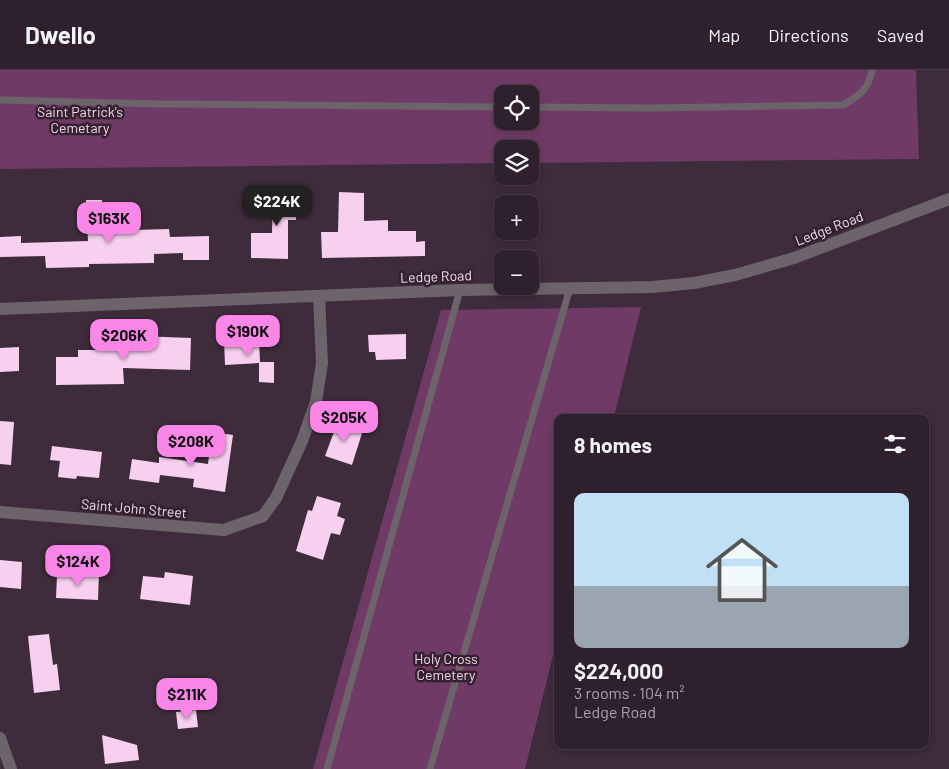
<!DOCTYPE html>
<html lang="en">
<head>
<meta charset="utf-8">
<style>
	body { margin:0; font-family:Barlow,sans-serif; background:#3a2d38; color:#f1f3f6; height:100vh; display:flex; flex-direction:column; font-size:19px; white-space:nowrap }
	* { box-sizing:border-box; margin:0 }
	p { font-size:16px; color:#a7a3a9 }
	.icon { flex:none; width:28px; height:28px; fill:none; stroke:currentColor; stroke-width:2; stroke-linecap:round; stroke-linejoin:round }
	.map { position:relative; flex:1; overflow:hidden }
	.details { position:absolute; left:554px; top:344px; width:375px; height:335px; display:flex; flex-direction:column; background:#2e202c; border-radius:10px; box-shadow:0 2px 8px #0003,0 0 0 1px #493e48 }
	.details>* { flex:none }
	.controls { position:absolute; left:494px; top:15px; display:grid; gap:10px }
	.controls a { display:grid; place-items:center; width:45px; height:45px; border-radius:10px; background:#2e202c; box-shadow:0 2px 8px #0003,0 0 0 1px #493e48; font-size:25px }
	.price { position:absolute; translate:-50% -42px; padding:0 11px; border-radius:10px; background:#fa87e7; color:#111; font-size:16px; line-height:32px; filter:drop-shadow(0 1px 2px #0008) }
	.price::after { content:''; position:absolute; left:50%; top:30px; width:15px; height:11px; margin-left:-8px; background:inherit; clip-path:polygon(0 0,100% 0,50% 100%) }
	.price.on { background:#222; color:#fff }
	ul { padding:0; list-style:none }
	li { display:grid; align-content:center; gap:10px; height:265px; padding:0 20px }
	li+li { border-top:1px solid #493e48 }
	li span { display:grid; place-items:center; height:155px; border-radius:10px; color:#555 }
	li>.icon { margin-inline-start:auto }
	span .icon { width:90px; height:90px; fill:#fffc; stroke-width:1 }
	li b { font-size:21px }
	h2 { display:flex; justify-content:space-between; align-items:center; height:60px; padding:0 20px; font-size:21px }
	header { display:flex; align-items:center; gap:30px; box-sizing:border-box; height:70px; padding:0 25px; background:#2e202c; border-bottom:1px solid #493e48 }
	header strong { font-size:24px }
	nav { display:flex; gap:28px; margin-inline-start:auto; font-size:18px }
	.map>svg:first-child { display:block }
	.green { fill:#6f3b66; fill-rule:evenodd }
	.building { fill:#f7cfef }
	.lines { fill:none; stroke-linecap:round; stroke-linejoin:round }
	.lane { stroke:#6d636b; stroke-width:7 }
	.street { stroke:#6d636b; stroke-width:12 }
	.labels { text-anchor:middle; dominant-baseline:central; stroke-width:5; stroke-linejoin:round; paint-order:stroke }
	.park-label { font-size:14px; fill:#f6d4ef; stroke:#342130 }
	.street-label { font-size:14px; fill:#ede0ea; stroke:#342130 }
</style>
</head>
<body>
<header>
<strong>Dwello</strong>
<nav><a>Map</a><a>Directions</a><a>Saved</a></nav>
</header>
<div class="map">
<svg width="949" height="699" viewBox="0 0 949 699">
	<rect width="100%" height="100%" fill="#3e2b3b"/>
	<g class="green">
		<path d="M0 0H916L919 89 530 93V79H502V93L0 99ZM502 24H530V51H502Z"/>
		<polygon points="641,237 614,347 558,348 557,569 525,699 313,699 441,240"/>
	</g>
	<g class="building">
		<polygon points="273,118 297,119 296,150 288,150 288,189 251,188 251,163 272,163"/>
		<polygon points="339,122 364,123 364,151 388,150 388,161 416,161 416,172 425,171 425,186 322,188 321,162 338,162"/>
		<polygon points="86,130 102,130 102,147 132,147 133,160 169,159 170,167 209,166 209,190 183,190 183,183 154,184 154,193 89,194 89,197 46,198 45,186 0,187 0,167 21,166 21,173 88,171"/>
		<polygon points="406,264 406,289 376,290 375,282 369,282 368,265"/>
		<polygon points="139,266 191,268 190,300 123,298 124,314 56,315 56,287 78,287 78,280 139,280"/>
		<polygon points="259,268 260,292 274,292 274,313 259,312 259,293 225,295 224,270"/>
		<polygon points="19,277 19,301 0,302 0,278"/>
		<polygon points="0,351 14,352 11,395 0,394"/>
		<polygon points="338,351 363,360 352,395 325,386"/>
		<polygon points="212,362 233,365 225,422 193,417 194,409 160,405 159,413 129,409 132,389 159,393 159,387 208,394"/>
		<polygon points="52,376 102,382 99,408 77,406 76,409 58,407 60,391 50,390"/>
		<polygon points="317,426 341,433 337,446 345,449 340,465 331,463 323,490 296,481 308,440 312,441"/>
		<polygon points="0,490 22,492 21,519 0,517"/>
		<polygon points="83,502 99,503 98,530 56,528 57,505 82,507"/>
		<polygon points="165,502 193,506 190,535 140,529 143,506 164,508"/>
		<polygon points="49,564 53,595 57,594 60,620 34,623 28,566"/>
		<polygon points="196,640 198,657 178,659 176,642"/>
		<polygon points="102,665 137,675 139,690 105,694"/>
	</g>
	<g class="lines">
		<g class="lane">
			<polyline points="0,30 162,34 502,37"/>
			<path d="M530 37 652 38 843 35C859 26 869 19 872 0"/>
			<polyline points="327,699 460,220"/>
			<polyline points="430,699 570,218"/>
		</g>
		<g class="street">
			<polyline points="0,239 460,220 653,217 694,213 735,205 794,188 949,129"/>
			<polyline points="0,442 224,460 263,446 276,428 302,371 316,332 322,293 319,226"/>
			<polyline points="0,668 11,699"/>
		</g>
	</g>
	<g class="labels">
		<g class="park-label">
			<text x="80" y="41">Saint Patrick's<tspan x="80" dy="16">Cemetary</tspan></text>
			<text x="446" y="588">Holy Cross<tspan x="446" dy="16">Cemetery</tspan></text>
		</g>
		<g class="street-label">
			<text transform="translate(829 158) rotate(-21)">Ledge Road</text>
			<text transform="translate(436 206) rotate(-2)">Ledge Road</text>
			<text transform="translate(134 438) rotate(5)">Saint John Street</text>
		</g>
	</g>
</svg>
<div class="controls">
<a><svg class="icon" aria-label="locate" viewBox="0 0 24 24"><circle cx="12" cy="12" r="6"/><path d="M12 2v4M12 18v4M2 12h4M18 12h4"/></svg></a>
<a><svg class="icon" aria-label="layers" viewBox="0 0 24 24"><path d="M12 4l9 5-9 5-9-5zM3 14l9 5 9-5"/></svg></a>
<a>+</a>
<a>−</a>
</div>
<b class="price on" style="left:277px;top:157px">$224K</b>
<b class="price" style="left:109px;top:174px">$163K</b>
<b class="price" style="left:248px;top:287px">$190K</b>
<b class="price" style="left:124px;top:291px">$206K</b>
<b class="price" style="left:344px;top:373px">$205K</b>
<b class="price" style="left:191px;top:397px">$208K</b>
<b class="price" style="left:78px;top:517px">$124K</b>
<b class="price" style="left:187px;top:650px">$211K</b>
<section class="details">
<h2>8 homes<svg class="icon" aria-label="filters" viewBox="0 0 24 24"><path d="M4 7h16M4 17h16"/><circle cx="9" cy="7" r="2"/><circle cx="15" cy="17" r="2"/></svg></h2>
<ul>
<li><span style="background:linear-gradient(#bfe0f5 60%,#9aa5b1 0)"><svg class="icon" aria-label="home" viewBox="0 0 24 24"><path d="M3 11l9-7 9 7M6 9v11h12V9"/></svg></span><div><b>$224,000</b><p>3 rooms · 104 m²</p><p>Ledge Road</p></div></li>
</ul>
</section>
</div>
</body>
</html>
